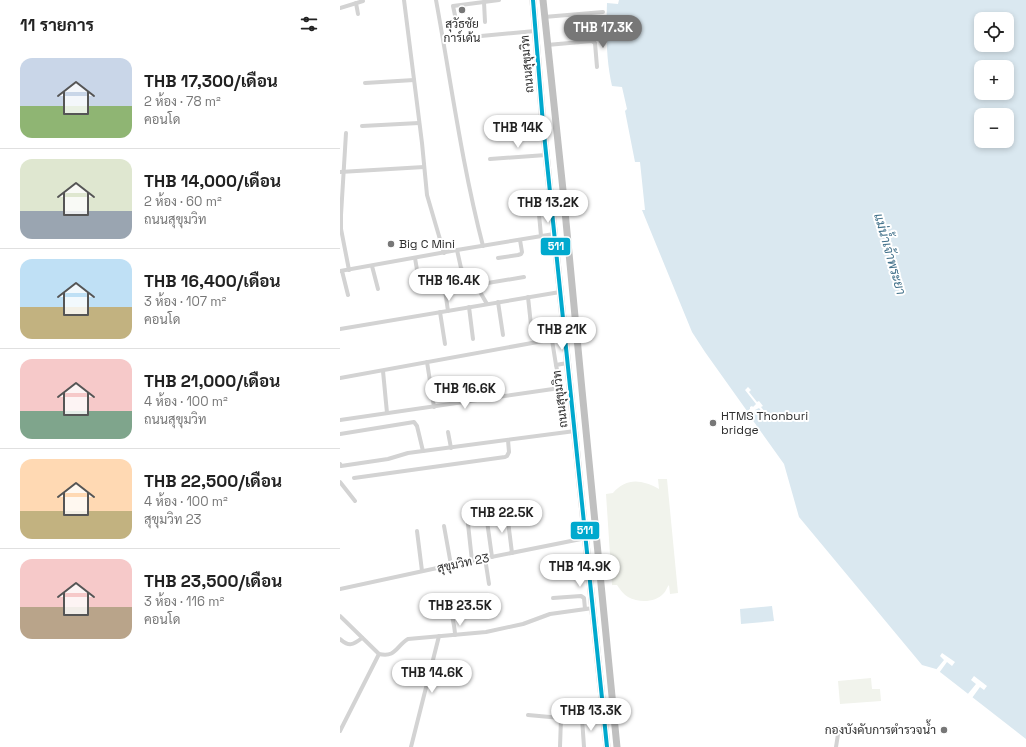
<!DOCTYPE html>
<html lang="th">
<head>
<meta charset="utf-8">
<style>
	body { margin:0; font-family:"Space Grotesk",Sarabun,sans-serif; background:#f6f6f6; color:#222; height:100vh; display:flex; flex-direction:column; font-size:15px; white-space:nowrap }
	* { box-sizing:border-box; margin:0 }
	p { font-size:13px; color:#767676 }
	.icon { flex:none; width:22px; height:22px; fill:none; stroke:currentColor; stroke-width:2; stroke-linecap:round; stroke-linejoin:round }
	.map { position:relative; flex:1; overflow:hidden }
	.drawer { display:flex; flex-direction:column; background:#fff; width:340px }
	.drawer>* { flex:none }
	.fabs { position:absolute; left:634px; top:12px; display:grid; gap:8px }
	.fabs a { display:grid; place-items:center; width:40px; height:40px; border-radius:8px; background:#fff; box-shadow:0 2px 6px #0003; font-size:20px }
	.price { position:absolute; translate:-50% -34px; padding:0 9px; border-radius:14px; background:#fff; color:#222; font-size:13px; line-height:26px; filter:drop-shadow(0 1px 2px #0008) }
	.price::after { content:''; position:absolute; left:50%; top:24px; width:12px; height:9px; margin-left:-6px; background:inherit; clip-path:polygon(0 0,100% 0,50% 100%) }
	.price.active { background:#777; color:#fff }
	ul { padding:0; list-style:none }
	li { display:flex; align-items:center; gap:12px; height:100px; padding:0 20px }
	li+li { border-top:1px solid #e0e0e0 }
	li span { display:grid; place-items:center; flex:none; width:112px; height:80px; border-radius:12px; color:#555 }
	li>.icon { margin-inline-start:auto }
	span .icon { width:48px; height:48px; fill:#fffc; stroke-width:1 }
	li b { font-size:17px }
	h2 { display:flex; justify-content:space-between; align-items:center; height:48px; padding:0 20px; font-size:17px }
	main { display:flex; flex:1; min-height:0 }
	.map>svg:first-child { display:block }
	.green { fill:#f1f3ec }
	.water { fill:#dae8f0; fill-rule:evenodd }
	.pier { fill:#fff }
	.lines { fill:none; stroke-linecap:round; stroke-linejoin:round }
	.street { stroke:#d3d3d3; stroke-width:4 }
	.highway { stroke:#c0c0c0; stroke-width:7 }
	.bus-1-casing { stroke:#fff; stroke-width:7 }
	.bus-1 { stroke:#00a9ce; stroke-width:4 }
	.poi-dot { fill:#777; stroke:#fff; stroke-width:1.5 }
	.labels { text-anchor:middle; dominant-baseline:central; stroke-width:4; stroke-linejoin:round; paint-order:stroke }
	.poi-label { font-size:12px; fill:#2e2e2e; stroke:#fff; text-anchor:start }
	.street-label { font-size:12px; fill:#2e2e2e; stroke:#fff }
	.water-label { font-size:13px; font-style:italic; fill:#42718a; stroke:#fff }
	.line-badge { stroke:#fff; stroke-width:1.5 }
	.badge-label { font-size:11px; text-anchor:middle; font-weight:bold; fill:#fff }
</style>
</head>
<body>
<main>
<section class="drawer">
<h2>11 รายการ<svg class="icon" aria-label="filters" viewBox="0 0 24 24"><path d="M4 7h16M4 17h16"/><circle cx="9" cy="7" r="2"/><circle cx="15" cy="17" r="2"/></svg></h2>
<ul>
<li><span style="background:linear-gradient(#c9d6e8 60%,#8fb573 0)"><svg class="icon" aria-label="home" viewBox="0 0 24 24"><path d="M3 11l9-7 9 7M6 9v11h12V9"/></svg></span><div><b>THB 17,300/เดือน</b><p>2 ห้อง · 78 m²</p><p>คอนโด</p></div></li>
<li><span style="background:linear-gradient(#dfe7d0 65%,#9aa5b1 0)"><svg class="icon" aria-label="home" viewBox="0 0 24 24"><path d="M3 11l9-7 9 7M6 9v11h12V9"/></svg></span><div><b>THB 14,000/เดือน</b><p>2 ห้อง · 60 m²</p><p>ถนนสุขุมวิท</p></div></li>
<li><span style="background:linear-gradient(#bfe0f5 60%,#c2b280 0)"><svg class="icon" aria-label="home" viewBox="0 0 24 24"><path d="M3 11l9-7 9 7M6 9v11h12V9"/></svg></span><div><b>THB 16,400/เดือน</b><p>3 ห้อง · 107 m²</p><p>คอนโด</p></div></li>
<li><span style="background:linear-gradient(#f6c9c9 65%,#7fa58c 0)"><svg class="icon" aria-label="home" viewBox="0 0 24 24"><path d="M3 11l9-7 9 7M6 9v11h12V9"/></svg></span><div><b>THB 21,000/เดือน</b><p>4 ห้อง · 100 m²</p><p>ถนนสุขุมวิท</p></div></li>
<li><span style="background:linear-gradient(#ffd9b3 65%,#c2b280 0)"><svg class="icon" aria-label="home" viewBox="0 0 24 24"><path d="M3 11l9-7 9 7M6 9v11h12V9"/></svg></span><div><b>THB 22,500/เดือน</b><p>4 ห้อง · 100 m²</p><p>สุขุมวิท 23</p></div></li>
<li><span style="background:linear-gradient(#f6c9c9 60%,#b9a48a 0)"><svg class="icon" aria-label="home" viewBox="0 0 24 24"><path d="M3 11l9-7 9 7M6 9v11h12V9"/></svg></span><div><b>THB 23,500/เดือน</b><p>3 ห้อง · 116 m²</p><p>คอนโด</p></div></li>
</ul>
</section>
<div class="map">
<svg width="686" height="747" viewBox="0 0 686 747">
	<rect width="100%" height="100%" fill="#fff"/>
	<g class="green">
		<path d="M318 479H327L338 593 330 594 329 585C327 587 326 591 324 593 315 603 299 603 288 597 283 594 280 589 277 585H272L266 494 273 493C287 477 302 480 319 489Z"/>
		<polygon points="531,678 532,689 540,689 541,701 500,704 498,681"/>
	</g>
	<g class="water">
		<path d="M279 0H686V739L600 672 596 669 582 665 459 517 444 464 409 415 413 412 414 413 416 411 415 410 419 408 430 422 434 419 431 416 429 417 421 407 423 406 419 401 417 402 409 392 411 390 408 387 405 390 416 404 413 407 412 406 410 407V409L407 411 365 352 352 332 302 210H305L300 162H295L285 111 287 109 282 87 272 86C266 59 266 32 267 3L278 4ZM641 19H667V45H641ZM641 67H667V93H641ZM641 115H667V141H641Z"/>
		<polygon points="432,606 434,621 401,624 400,609"/>
	</g>
	<g class="pier">
		<polygon points="602,653 615,662 612,666 607,662 599,673 595,671 604,660 600,656"/>
		<polygon points="634,676 647,686 644,690 640,687 632,698 627,695 636,684 631,680"/>
	</g>
	<g class="lines">
		<g class="street">
			<polyline points="64,0 82,143 87,195 104,253"/>
			<path d="M96 0C111 82 122 165 143 246"/>
			<polyline points="144,2 145,22"/>
			<polyline points="16,3 18,14"/>
			<polyline points="0,8 23,1"/>
			<polyline points="204,17 263,12"/>
			<polyline points="116,20 113,6 159,0"/>
			<polyline points="141,36 195,31"/>
			<polyline points="207,45 252,41 255,43 257,67"/>
			<polyline points="25,83 74,80"/>
			<polyline points="22,126 79,123"/>
			<polyline points="6,133 1,215 1,229 9,270"/>
			<polyline points="150,159 206,155"/>
			<polyline points="0,172 84,167"/>
			<polyline points="199,214 201,236"/>
			<polyline points="117,250 121,268 136,285 147,304"/>
			<polyline points="75,258 77,270"/>
			<polyline points="158,258 178,255 181,254 182,252 180,240"/>
			<polyline points="32,266 38,289"/>
			<polyline points="0,271 117,250 214,234"/>
			<polyline points="2,271 8,295"/>
			<polyline points="136,285 184,277"/>
			<polyline points="105,290 108,311"/>
			<polyline points="188,297 191,325"/>
			<polyline points="158,302 163,335"/>
			<polyline points="129,307 133,339"/>
			<polyline points="100,312 105,344"/>
			<polyline points="0,329 220,292"/>
			<polyline points="212,340 216,365"/>
			<polyline points="87,362 94,407"/>
			<polyline points="43,371 47,413"/>
			<polyline points="0,378 225,337"/>
			<path d="M0 420 213 389C221 381 218 375 216 365L227 363"/>
			<polyline points="108,432 111,448"/>
			<polyline points="0,434 74,422 77,426 83,451"/>
			<polyline points="0,464 1,466 48,459 68,453 235,431"/>
			<polyline points="14,478 165,457 167,456 169,452 168,440"/>
			<polyline points="0,482 15,501"/>
			<polyline points="167,513 172,553"/>
			<polyline points="147,521 152,557"/>
			<polyline points="104,526 111,565"/>
			<polyline points="77,531 82,571"/>
			<polyline points="145,558 149,584"/>
			<polyline points="132,561 128,524 129,522 150,521"/>
			<polyline points="214,577 250,576"/>
			<polyline points="0,589 111,565 246,538"/>
			<polyline points="213,598 241,596 244,598 245,609"/>
			<path d="M112 615C113 622 115 628 115 635"/>
			<path d="M0 616 39 654C56 658 56 646 68 639L146 632 183 624 210 614 253 608"/>
			<path d="M0 639C9 647 13 645 22 638"/>
			<polyline points="188,715 221,718 220,747"/>
			<polyline points="221,718 222,708"/>
			<polyline points="242,718 244,747"/>
			<polyline points="0,731 39,654"/>
			<polyline points="71,747 99,636"/>
			<polyline points="496,747 499,728"/>
		</g>
		<g class="highway">
			<polyline points="193,0 203,124 267,747"/>
			<polyline points="203,0 223,190 242,390 277,747"/>
		</g>
		<g class="bus-1-casing">
			<polyline id="bus-1" points="193,0 203,124 267,747"/>
		</g>
		<use href="#bus-1" class="bus-1"/>
	</g>
	<g class="poi-dot">
		<circle cx="122" cy="10" r="4"/>
		<circle cx="51" cy="244" r="4"/>
		<circle cx="373" cy="423" r="4"/>
		<circle cx="604" cy="730" r="4"/>
	</g>
	<g class="labels">
		<g class="poi-label">
			<text x="122" y="24" text-anchor="middle">สุวัธชัย<tspan x="122" dy="14">การ์เด้น</tspan></text>
			<text x="59" y="244">Big C Mini</text>
			<text x="381" y="416">HTMS Thonburi<tspan x="381" dy="14">bridge</tspan></text>
			<text x="596" y="730" text-anchor="end">กองบังคับการตำรวจน้ำ</text>
		</g>
		<g class="street-label">
			<text transform="translate(187 64) rotate(-95)">ถนนสุขุมวิท</text>
			<text transform="translate(220 399) rotate(-97)">ถนนสุขุมวิท</text>
			<text transform="translate(123 563) rotate(-12)">สุขุมวิท 23</text>
		</g>
		<g class="water-label">
			<text transform="translate(550 254) rotate(74)">แม่น้ำเจ้าพระยา</text>
		</g>
	</g>
	<g class="line-badge">
		<rect x="200" y="237" width="31" height="19" rx="4" fill="#00a9ce"/>
		<rect x="230" y="521" width="30" height="19" rx="4" fill="#00a9ce"/>
	</g>
	<g class="badge-label">
		<text x="216" y="250">511</text>
		<text x="245" y="534">511</text>
	</g>
</svg>
<div class="fabs">
<a><svg class="icon" aria-label="locate" viewBox="0 0 24 24"><circle cx="12" cy="12" r="6"/><path d="M12 2v4M12 18v4M2 12h4M18 12h4"/></svg></a>
<a>+</a>
<a>−</a>
</div>
<b class="price active" style="left:263px;top:49px">THB 17.3K</b>
<b class="price" style="left:178px;top:149px">THB 14K</b>
<b class="price" style="left:208px;top:224px">THB 13.2K</b>
<b class="price" style="left:109px;top:302px">THB 16.4K</b>
<b class="price" style="left:222px;top:351px">THB 21K</b>
<b class="price" style="left:125px;top:410px">THB 16.6K</b>
<b class="price" style="left:162px;top:534px">THB 22.5K</b>
<b class="price" style="left:240px;top:588px">THB 14.9K</b>
<b class="price" style="left:120px;top:627px">THB 23.5K</b>
<b class="price" style="left:92px;top:694px">THB 14.6K</b>
<b class="price" style="left:251px;top:732px">THB 13.3K</b>
</div>
</main>
</body>
</html>
